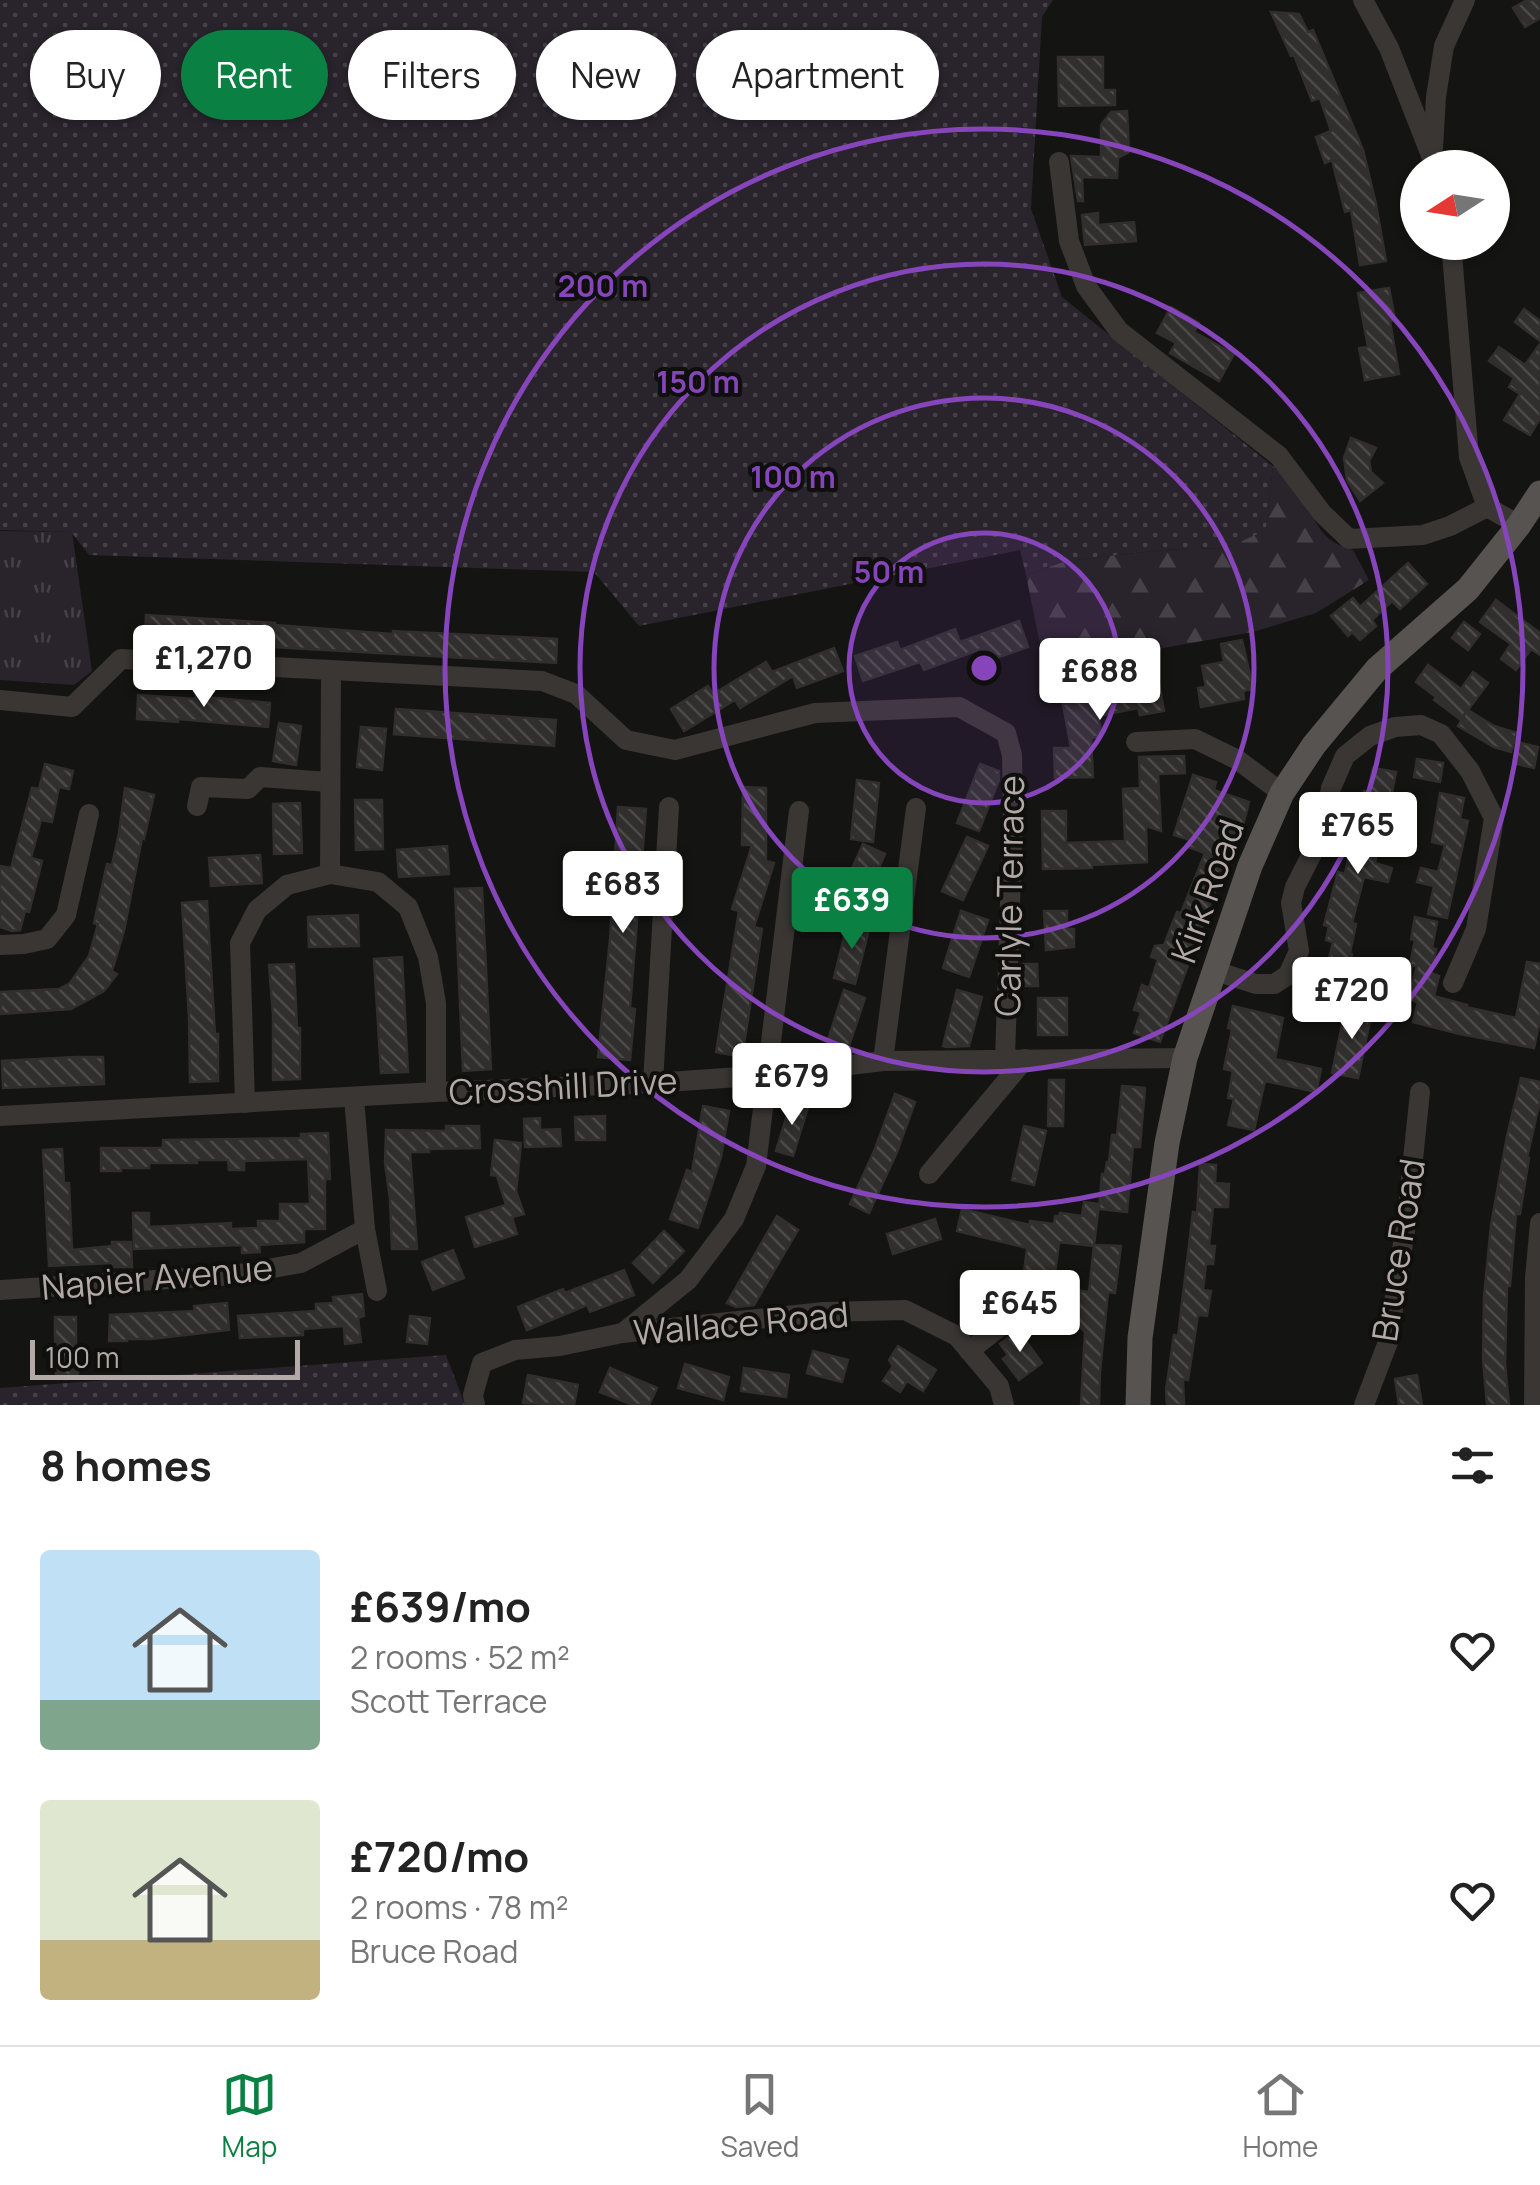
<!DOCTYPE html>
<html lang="en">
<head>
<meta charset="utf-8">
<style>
	body { margin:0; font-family:Manrope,sans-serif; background:#f6f6f6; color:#222; height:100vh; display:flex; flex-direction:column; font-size:38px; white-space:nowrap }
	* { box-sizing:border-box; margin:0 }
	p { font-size:32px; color:#767676 }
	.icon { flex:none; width:55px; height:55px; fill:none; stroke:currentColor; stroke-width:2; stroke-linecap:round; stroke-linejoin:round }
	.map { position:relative; height:1405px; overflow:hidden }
	.side { display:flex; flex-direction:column; background:#fff; flex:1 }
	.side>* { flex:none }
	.hud { position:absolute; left:30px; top:30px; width:1000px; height:90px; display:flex; gap:20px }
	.needle { width:65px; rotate:258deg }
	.tools { position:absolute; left:1400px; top:150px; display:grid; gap:20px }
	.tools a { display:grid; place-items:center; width:110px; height:110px; border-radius:50%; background:#fff; box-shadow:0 2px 8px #0004; font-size:50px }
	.scale { position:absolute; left:30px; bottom:25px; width:270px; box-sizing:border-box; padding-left:10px; border:5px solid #b3a9a6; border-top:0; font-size:28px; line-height:35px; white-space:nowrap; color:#b3a9a6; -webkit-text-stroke:8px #0f0f0e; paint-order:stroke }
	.price { position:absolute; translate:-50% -85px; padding:0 22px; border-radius:10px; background:#fff; color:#222; font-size:32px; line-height:65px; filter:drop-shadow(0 2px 5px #0008) }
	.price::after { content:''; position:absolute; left:50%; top:60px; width:30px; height:22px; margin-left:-15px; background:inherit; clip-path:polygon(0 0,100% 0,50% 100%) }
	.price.on { background:#0b8043; color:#fff }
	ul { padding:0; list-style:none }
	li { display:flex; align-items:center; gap:30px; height:250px; padding:0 40px }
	li span { display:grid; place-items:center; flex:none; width:280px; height:200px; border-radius:10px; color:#555 }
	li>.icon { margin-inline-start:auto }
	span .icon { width:120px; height:120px; fill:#fffc; stroke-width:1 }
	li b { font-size:42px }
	h2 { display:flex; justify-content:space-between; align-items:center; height:120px; padding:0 40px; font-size:42px }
	.chip { padding:0 35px; border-radius:45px; background:#fff; box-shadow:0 2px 8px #0004; font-size:35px; line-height:90px }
	.chip.on { background:#0b8043; color:#fff }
	.tabs { display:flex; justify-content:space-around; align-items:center; height:140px; border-top:2px solid #e0e0e0; background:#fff; font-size:28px; color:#767676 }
	.tabs a { display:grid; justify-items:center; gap:5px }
	.tabs .on { color:#0b8043 }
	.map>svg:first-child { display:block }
	.grass { fill:url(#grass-dots) }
	.forest { fill:url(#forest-firs) }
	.park { fill:url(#park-tufts) }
	.building { fill:url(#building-back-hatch); stroke:#302f2d; stroke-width:2.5 }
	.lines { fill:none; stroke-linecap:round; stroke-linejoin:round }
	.minor { stroke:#393634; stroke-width:20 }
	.major { stroke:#575350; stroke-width:25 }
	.ring { fill:none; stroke:#8645ba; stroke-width:5 }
	.labels { text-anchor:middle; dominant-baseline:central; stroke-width:8; stroke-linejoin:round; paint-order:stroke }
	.street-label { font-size:35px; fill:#b3a9a6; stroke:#0f0f0e }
	.centre { fill:#8645ba; stroke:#0f0f0e; stroke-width:5 }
	.ring-label { font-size:30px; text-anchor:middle; font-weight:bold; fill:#8645ba; stroke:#0f0f0e; stroke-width:8; stroke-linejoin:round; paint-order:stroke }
</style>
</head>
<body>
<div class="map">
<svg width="1540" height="1405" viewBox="0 0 1540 1405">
	<defs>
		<pattern id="grass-dots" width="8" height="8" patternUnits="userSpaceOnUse" patternTransform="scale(2.5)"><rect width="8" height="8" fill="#29232b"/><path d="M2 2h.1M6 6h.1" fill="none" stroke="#464047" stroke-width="1.8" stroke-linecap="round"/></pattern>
		<pattern id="forest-firs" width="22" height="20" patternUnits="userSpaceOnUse" patternTransform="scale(2.5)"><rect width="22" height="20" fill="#29232b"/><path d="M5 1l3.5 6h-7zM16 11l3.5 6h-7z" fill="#464047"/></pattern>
		<pattern id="park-tufts" width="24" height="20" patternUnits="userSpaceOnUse" patternTransform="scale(2.5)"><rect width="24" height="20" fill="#29232b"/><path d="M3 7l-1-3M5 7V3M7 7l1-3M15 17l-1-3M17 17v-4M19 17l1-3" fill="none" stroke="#464047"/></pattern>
		<pattern id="building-back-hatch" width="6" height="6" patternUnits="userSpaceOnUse" patternTransform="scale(2.5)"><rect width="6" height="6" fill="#302f2e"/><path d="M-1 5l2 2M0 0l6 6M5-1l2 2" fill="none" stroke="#4c4a49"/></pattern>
	</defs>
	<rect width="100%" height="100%" fill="#141413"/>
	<g class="grass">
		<polygon points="0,0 1053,0 1042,17 1031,209 1062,297 1273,466 1266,531 1227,548 1164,550 1066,561 1026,575 1020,550 639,626 594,572 89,555 71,532 0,530"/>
		<polygon points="446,1355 465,1405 0,1405 0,1388"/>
	</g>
	<path class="forest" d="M1273 466C1281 473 1291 479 1297 488 1316 516 1315 540 1353 550L1369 580 1316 613 1253 632 1045 669 1026 575 1066 561 1164 550 1227 548 1266 530Z"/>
	<polygon class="park" points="0,531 72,532 92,671 74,685 0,680"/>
	<g class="building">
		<polygon points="1527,0 1540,0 1540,18 1525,27 1513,8"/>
		<polygon points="1271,12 1299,14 1308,32 1313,30 1363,150 1376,204 1386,261 1360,265 1351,210 1345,212 1332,160 1325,163 1316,137 1331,131 1320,98 1312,101 1294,55 1291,56"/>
		<polygon points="1058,57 1103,57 1103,90 1115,90 1115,105 1059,106"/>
		<polygon points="1127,111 1129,152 1118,158 1117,178 1082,177 1083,201 1078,201 1071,156 1101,157 1101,125 1111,112"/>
		<polygon points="1098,213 1098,225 1134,222 1136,241 1085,245 1082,215"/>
		<polygon points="1389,288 1395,320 1390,321 1399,374 1365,380 1359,348 1368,347 1358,293"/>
		<polygon points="1171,307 1199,323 1194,332 1234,354 1219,381 1170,353 1176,343 1157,333"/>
		<polygon points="1524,309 1540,321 1540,341 1515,322"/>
		<polygon points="1540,344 1540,418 1530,435 1504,420 1520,394 1509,387 1514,378 1489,361 1499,347 1525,365"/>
		<polygon points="1351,438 1376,448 1369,461 1371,472 1383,483 1360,501 1347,480 1344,458"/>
		<polygon points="1408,563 1427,584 1400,609 1392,601 1372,620 1376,626 1360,640 1352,632 1348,636 1331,616 1353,598 1360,607"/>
		<polygon points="1496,600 1540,633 1540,655 1531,649 1516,670 1501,659 1511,644 1480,622"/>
		<polygon points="146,615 275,623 275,625 393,634 393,631 557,639 556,663 145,640"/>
		<polygon points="1019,621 1028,647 985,662 981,649 924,670 920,662 863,681 855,656 897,642 900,650 955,629 960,642"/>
		<polygon points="1464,622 1480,634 1468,650 1452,638"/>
		<polygon points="1242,640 1253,689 1243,691 1244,699 1201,707 1198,688 1206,687 1202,666 1224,662 1221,644"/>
		<polygon points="834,648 843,671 797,688 793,676 740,708 735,700 684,731 671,709 708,686 713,694 766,662 772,672"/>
		<polygon points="1428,665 1461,689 1473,672 1488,683 1468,710 1494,726 1517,733 1511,752 1494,747 1458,726 1466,712 1461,720 1434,700 1436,697 1416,682"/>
		<polygon points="1158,678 1164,711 1140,715 1138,708 1098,716 1102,736 1091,738 1093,777 1055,778 1054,748 1071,748 1063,704 1111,692 1110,686"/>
		<polygon points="138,695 195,699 196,696 270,703 268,727 178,719 178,722 137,719"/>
		<polygon points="396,709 556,720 554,746 394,734"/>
		<polygon points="279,723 301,726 296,765 273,761"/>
		<polygon points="361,727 386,729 382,770 357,767"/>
		<polygon points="1517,742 1538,747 1534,768 1513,763"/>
		<polygon points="1184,756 1185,773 1158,774 1161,831 1146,826 1147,862 1092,865 1092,868 1043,869 1042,811 1066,811 1066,843 1125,841 1123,789 1140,788 1139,757"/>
		<polygon points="1417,759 1443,763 1440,782 1414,777"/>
		<polygon points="45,764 73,771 69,789 59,787 52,822 41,820 31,858 42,861 36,885 29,912 25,911 20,930 12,931 0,927 0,866 11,868 32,788 39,789"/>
		<polygon points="980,764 999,771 999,780 979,831 957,823"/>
		<polygon points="1373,768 1396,772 1388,813 1402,815 1399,830 1382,827 1375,863 1392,868 1388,882 1364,877 1352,923 1356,924 1350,953 1352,954 1342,998 1321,993 1333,942 1326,940 1329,926 1324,925 1338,872 1345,874 1356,821 1359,822 1364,791 1368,792"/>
		<polygon points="1193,775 1216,782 1214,790 1249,802 1242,829 1222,881 1219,880 1160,1042 1134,1033 1141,1012 1134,1010 1142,985 1149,988 1158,959 1151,957 1155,946 1164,945 1177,912 1181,913 1205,853 1188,847 1190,840 1174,835"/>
		<polygon points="857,780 879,783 873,842 851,839"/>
		<polygon points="743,787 766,788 766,861 774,863 754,927 762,929 742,1057 716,1052 739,911 732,909 752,845 742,845"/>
		<polygon points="125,788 154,795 144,839 142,838 124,931 112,971 117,974 104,991 71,1009 1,1014 0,992 59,989 70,983 89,956 98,924 94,923 107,864 112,865 119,833"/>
		<polygon points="1440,793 1464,798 1460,819 1468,821 1447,918 1428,914 1434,886 1417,882 1421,868 1438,872 1445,845 1432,842"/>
		<polygon points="355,800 382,800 383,849 356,850"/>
		<polygon points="300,803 302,853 274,854 273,804"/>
		<polygon points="618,807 646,809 630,1008 635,1009 630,1060 598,1057 610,939"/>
		<polygon points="967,837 988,846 963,900 942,891"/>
		<polygon points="863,844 885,854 861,910 838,900"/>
		<polygon points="447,846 449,874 399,877 397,850"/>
		<polygon points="260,855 262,883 211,886 209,858"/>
		<polygon points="482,888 491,1069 463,1071 455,889"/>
		<polygon points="207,901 215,1034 218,1034 218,1081 190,1082 189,1017 182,903"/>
		<polygon points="961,911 988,920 969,977 943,968"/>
		<polygon points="1044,911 1067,911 1067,929 1074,929 1074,947 1046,950"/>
		<polygon points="358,915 359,946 309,947 308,917"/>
		<polygon points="1415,917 1437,922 1432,948 1436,949 1431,973 1439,976 1434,996 1467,1005 1466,1007 1516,1018 1527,962 1540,964 1540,1020 1534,1048 1460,1034 1413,1022 1418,1002 1408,999 1417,966 1410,965 1415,940 1411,939"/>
		<polygon points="848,921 870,926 855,984 834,978"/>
		<polygon points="402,957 408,1072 381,1073 374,959"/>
		<polygon points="294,964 297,1028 300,1028 300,1079 273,1080 273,1015 269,965"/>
		<polygon points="1022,964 1037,964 1038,986 1022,986"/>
		<polygon points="844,990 865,998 847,1052 844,1052 826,1046"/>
		<polygon points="957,990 982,997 969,1046 946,1047 943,1046"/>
		<rect x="1038" y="998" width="29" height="37"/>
		<polygon points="1346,1005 1372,1011 1358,1078 1332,1073"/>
		<polygon points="1233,1006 1283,1018 1275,1059 1321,1069 1316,1092 1265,1081 1254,1130 1228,1125 1234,1099 1228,1098 1233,1071 1224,1069 1232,1029 1228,1028"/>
		<polygon points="76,1057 103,1057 104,1084 3,1088 2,1061"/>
		<polygon points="1521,1078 1540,1082 1540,1101 1527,1158 1529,1158 1520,1214 1516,1214 1510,1286 1507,1286 1505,1364 1509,1405 1487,1405 1483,1359 1484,1297 1491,1225 1507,1136"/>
		<polygon points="1049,1080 1064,1080 1063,1126 1048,1126"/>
		<polygon points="1122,1086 1145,1088 1140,1147 1133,1147 1127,1212 1099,1209 1102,1174 1105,1174 1107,1162 1109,1162 1112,1135 1117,1135"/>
		<polygon points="895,1094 915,1102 897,1152 869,1213 850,1204 875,1149"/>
		<polygon points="792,1099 809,1104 793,1156 776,1151"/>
		<polygon points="703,1106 729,1111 721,1157 698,1228 670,1219 687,1170 692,1172"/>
		<polygon points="605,1116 605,1140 576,1140 575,1117"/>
		<polygon points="540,1118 540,1130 560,1129 561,1146 525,1147 524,1119"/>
		<polygon points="446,1126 479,1126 480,1148 429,1149 429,1152 410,1152 417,1249 392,1249 390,1199 385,1163 386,1130 446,1131"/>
		<polygon points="1024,1126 1046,1131 1034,1185 1012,1180"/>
		<polygon points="328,1133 330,1179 325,1179 325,1229 304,1229 304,1242 259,1245 260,1252 242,1253 242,1245 134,1249 133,1213 149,1213 149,1227 231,1223 231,1229 258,1228 258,1221 280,1221 280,1204 310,1204 308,1159 244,1161 244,1170 229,1170 228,1160 197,1160 197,1163 149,1163 149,1168 121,1168 121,1171 101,1171 101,1148 163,1148 163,1140 301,1138 301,1134"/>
		<polygon points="495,1140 521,1143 516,1191 524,1214 512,1217 517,1234 475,1247 466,1217 506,1205 497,1176 491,1175"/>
		<polygon points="62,1149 64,1183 69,1183 72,1250 112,1246 112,1242 131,1242 132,1267 113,1267 113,1263 49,1266 43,1150"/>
		<polygon points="1200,1164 1216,1165 1215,1183 1229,1184 1228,1207 1213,1207 1209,1246 1215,1246 1213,1264 1206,1264 1203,1290 1211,1291 1207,1316 1198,1315 1188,1380 1183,1379 1184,1405 1167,1405 1166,1390 1174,1335 1178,1336 1193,1212 1197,1213"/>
		<polygon points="1084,1202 1099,1204 1094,1245 1121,1246 1115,1293 1108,1292 1100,1372 1099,1405 1081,1405 1085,1332 1077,1324 1079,1305 1067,1303 1069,1289 1089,1292 1094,1246 1059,1242 1055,1273 1049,1273 1037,1280 1032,1280 1029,1286 1006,1283 1008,1293 999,1295 1002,1308 982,1321 973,1285 1024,1272 1027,1248 957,1231 962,1209 1030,1225 1030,1221 1054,1224 1055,1216 1059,1216 1060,1213 1082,1216"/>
		<polygon points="777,1216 798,1230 754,1305 736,1307 727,1303"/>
		<polygon points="935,1219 941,1239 893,1254 887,1234"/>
		<polygon points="664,1231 684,1251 653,1283 633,1263"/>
		<polygon points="453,1250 464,1278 433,1290 422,1262"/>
		<polygon points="624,1270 634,1295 590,1312 587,1305 527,1330 518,1307 563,1289 565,1293"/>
		<polygon points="362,1294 364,1316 358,1318 361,1342 345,1344 344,1326 303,1329 303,1335 240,1338 238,1316 316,1311 316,1304 334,1303 333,1297"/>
		<polygon points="227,1303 229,1330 151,1339 127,1339 127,1341 109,1341 110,1315 195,1311 194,1306"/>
		<polygon points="410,1316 430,1318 427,1344 407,1342"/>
		<polygon points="55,1317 76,1317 76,1349 79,1349 78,1375 56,1375 58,1344 55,1344"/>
		<polygon points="1018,1330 1042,1363 1019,1380 1003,1359 1008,1355 1000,1344"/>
		<polygon points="898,1346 936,1370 923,1391 907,1381 900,1392 883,1381 893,1366 889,1360"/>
		<polygon points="813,1351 848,1360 842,1382 807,1373"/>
		<polygon points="685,1364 729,1377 723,1400 678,1388"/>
		<polygon points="610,1368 657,1388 649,1405 633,1405 600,1392"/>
		<polygon points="744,1368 789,1375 786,1397 741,1391"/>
		<polygon points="528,1375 578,1385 574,1405 523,1403"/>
		<polygon points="1417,1375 1422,1405 1399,1405 1395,1379"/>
	</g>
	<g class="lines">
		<g class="minor">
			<polyline points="1363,0 1389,48 1436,168"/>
			<polyline points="1433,148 1436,97 1444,46 1465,0"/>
			<polyline points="1059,162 1069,241 1086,286 1119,331 1279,456 1322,513 1349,539 1423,535 1450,526 1487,507"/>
			<polyline points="1451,242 1469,457 1487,507 1519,525"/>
			<polyline points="0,700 72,707 121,659 542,681 576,694 626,740 675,750 815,713 959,707 1006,733 1012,755 1013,810 1005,1059"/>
			<polyline points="1136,742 1195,739 1238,760 1282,793"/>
			<polyline points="197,806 201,787 248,789 260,777 329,782"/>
			<polyline points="330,874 331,670"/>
			<polyline points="0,945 24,944 47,939 66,915 89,814"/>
			<polyline points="1215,971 1256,984 1274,984 1288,975 1299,951 1291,903 1295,887 1323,832 1331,788 1345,756 1370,736 1395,727 1421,725 1441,734 1470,771 1494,818 1476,929 1453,983"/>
			<polyline points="883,1061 916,808"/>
			<polyline points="653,1083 669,807"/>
			<polyline points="354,1098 365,1229 377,1291"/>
			<polyline points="245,1103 240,943 257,910 287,885 330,874 378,882 408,907 428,957 436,1003 436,1092"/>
			<polyline points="0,1116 436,1092 653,1083 768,1075 883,1061 1185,1058"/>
			<polyline points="929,1174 1025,1059"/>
			<polyline points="0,1290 233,1275 301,1263 365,1229"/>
			<polyline points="624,1332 688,1280 734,1219 756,1166 799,811"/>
			<polyline points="969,1351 1052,1286"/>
			<polyline points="475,1405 473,1395 482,1363 515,1350 560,1346 622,1333 824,1312 905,1310 957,1336 999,1386 1004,1405"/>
			<polyline points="1364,1405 1388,1342 1407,1217 1420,1092"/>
			<polyline points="1534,1405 1535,1278 1540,1223"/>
		</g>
		<polyline class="major" points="1138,1405 1140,1338 1167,1143 1185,1058 1250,866 1282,793 1314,745 1377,669 1468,589 1519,525 1540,493"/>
	</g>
	<circle cx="984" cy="668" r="135" fill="#8645ba" fill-opacity=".12"/>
	<g class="ring">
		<circle cx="984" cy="668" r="135"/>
		<circle cx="984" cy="668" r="270"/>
		<circle cx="984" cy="668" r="404"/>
		<circle cx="984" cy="668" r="539"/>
	</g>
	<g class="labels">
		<g class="street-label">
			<text transform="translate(1207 891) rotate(-70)">Kirk Road</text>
			<text transform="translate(1009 896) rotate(-89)">Carlyle Terrace</text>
			<text transform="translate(563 1086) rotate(-3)">Crosshill Drive</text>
			<text transform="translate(1398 1250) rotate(-81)">Bruce Road</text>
			<text transform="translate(157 1277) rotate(-5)">Napier Avenue</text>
			<text transform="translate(741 1323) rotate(-5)">Wallace Road</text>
		</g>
	</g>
	<circle cx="984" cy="668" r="15" class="centre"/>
	<g class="ring-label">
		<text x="603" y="297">200 m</text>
		<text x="698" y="393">150 m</text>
		<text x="793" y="488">100 m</text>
		<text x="889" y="583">50 m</text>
	</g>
</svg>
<div class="tools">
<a><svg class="needle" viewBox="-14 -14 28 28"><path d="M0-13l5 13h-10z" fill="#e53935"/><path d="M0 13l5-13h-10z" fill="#767676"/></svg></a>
</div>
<div class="scale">100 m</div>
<b class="price" style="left:204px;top:710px">£1,270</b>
<b class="price" style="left:1100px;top:723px">£688</b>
<b class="price" style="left:1358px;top:877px">£765</b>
<b class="price" style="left:623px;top:936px">£683</b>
<b class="price on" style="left:852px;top:952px">£639</b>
<b class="price" style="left:1352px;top:1042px">£720</b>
<b class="price" style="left:792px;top:1128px">£679</b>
<b class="price" style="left:1020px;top:1355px">£645</b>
<div class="hud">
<a class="chip">Buy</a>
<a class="chip on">Rent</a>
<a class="chip">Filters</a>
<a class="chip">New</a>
<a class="chip">Apartment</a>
</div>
</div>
<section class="side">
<h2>8 homes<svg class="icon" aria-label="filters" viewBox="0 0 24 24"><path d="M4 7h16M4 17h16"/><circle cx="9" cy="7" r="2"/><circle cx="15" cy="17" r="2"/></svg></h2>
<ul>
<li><span style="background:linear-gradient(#bfe0f5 75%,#7fa58c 0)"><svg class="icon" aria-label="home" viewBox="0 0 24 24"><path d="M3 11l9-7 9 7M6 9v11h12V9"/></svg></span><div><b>£639/mo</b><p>2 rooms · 52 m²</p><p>Scott Terrace</p></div><svg class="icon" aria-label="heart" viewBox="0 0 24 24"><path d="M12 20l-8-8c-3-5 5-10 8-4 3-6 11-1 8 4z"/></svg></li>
<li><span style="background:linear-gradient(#dfe7d0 70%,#c2b280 0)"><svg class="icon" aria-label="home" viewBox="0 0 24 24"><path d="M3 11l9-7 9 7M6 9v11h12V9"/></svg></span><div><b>£720/mo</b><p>2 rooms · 78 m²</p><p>Bruce Road</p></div><svg class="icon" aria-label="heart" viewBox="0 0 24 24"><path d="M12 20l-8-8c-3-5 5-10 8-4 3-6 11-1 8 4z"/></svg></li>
</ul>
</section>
<nav class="tabs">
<a class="on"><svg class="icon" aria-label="map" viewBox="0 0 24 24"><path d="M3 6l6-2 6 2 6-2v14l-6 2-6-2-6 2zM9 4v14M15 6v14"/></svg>Map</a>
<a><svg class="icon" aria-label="saved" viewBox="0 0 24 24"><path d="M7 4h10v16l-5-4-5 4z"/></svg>Saved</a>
<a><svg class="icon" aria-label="home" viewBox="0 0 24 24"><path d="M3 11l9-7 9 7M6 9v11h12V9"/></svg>Home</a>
</nav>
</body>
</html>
